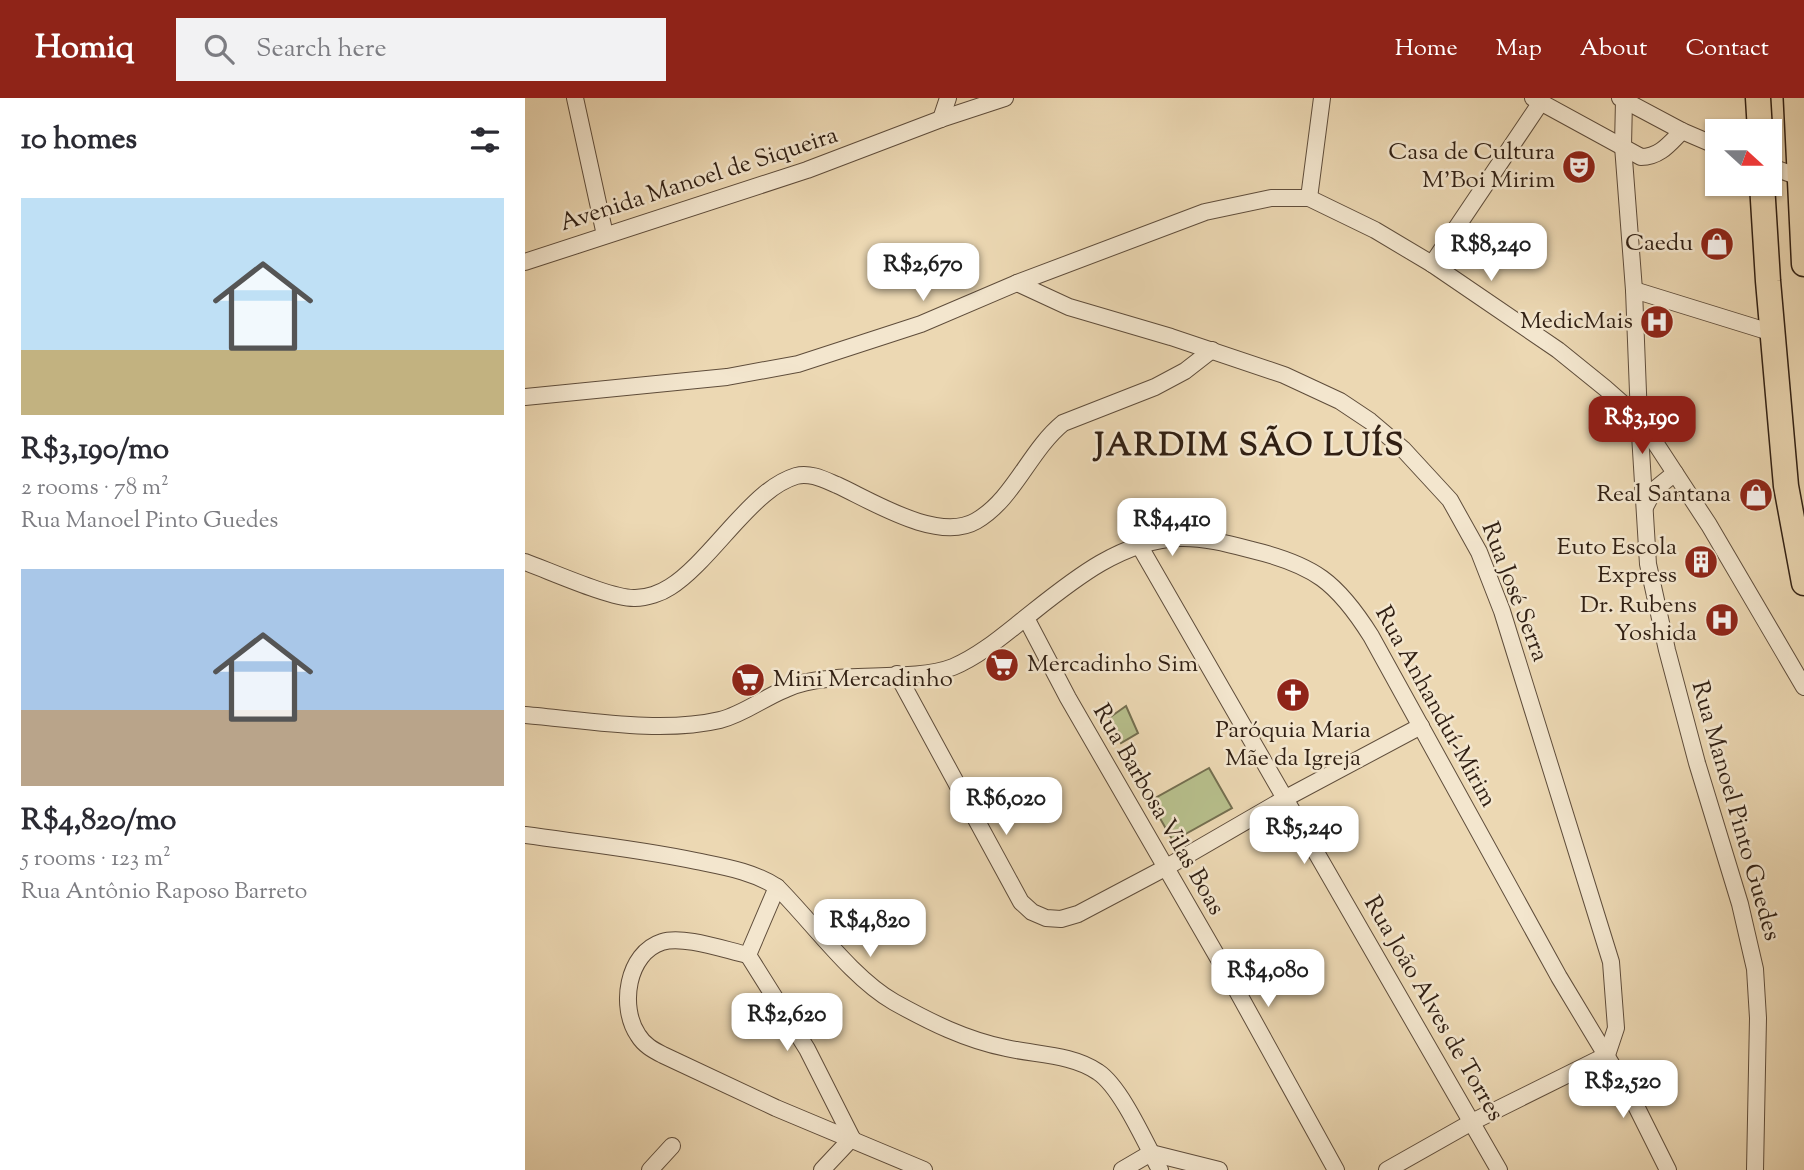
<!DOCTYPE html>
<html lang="en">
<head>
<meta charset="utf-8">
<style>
	body { margin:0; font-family:"Sorts Mill Goudy",serif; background:#f2f2f3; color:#2b2b33; height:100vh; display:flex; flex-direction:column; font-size:26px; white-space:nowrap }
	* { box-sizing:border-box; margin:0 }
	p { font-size:23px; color:#7c7c81 }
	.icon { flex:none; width:38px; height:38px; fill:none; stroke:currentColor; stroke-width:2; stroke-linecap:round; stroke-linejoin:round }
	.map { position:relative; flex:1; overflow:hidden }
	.side { display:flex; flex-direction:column; background:#fff; width:525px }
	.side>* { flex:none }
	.needle { width:46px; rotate:111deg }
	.controls { position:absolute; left:1180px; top:21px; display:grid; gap:14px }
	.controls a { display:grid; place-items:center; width:77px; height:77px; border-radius:0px; background:#fff; box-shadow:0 2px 5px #0004; font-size:35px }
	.price { position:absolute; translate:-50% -60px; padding:0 16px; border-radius:14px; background:#fff; color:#222; font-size:23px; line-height:46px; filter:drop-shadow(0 2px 4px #0008) }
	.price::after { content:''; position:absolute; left:50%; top:42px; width:21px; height:16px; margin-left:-10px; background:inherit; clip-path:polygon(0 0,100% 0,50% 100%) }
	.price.active { background:#8f2418; color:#fff }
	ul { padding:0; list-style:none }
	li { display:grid; align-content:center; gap:14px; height:371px; padding:0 21px }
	li span { display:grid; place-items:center; height:217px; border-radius:0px; color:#555 }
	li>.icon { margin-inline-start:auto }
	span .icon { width:126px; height:126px; fill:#fffc; stroke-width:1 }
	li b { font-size:30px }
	h2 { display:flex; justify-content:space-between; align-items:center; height:84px; padding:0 21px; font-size:30px }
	header { display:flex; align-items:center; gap:42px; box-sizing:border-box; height:98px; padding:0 35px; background:#8f2418; color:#fff }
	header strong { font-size:33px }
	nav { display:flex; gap:38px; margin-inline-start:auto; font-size:24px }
	.search { width:490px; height:63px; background:#f2f2f3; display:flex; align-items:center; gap:18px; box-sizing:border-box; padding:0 24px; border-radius:0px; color:#7c7c81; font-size:26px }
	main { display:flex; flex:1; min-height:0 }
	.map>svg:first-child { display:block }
	.green { fill:#b7bf8c; stroke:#746f50; stroke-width:2 }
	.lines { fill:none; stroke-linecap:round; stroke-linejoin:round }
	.street-casing { stroke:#5f4d3b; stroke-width:18 }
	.primary-casing { stroke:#301f13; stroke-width:27 }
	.street { stroke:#f3e6ce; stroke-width:16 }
	.primary { stroke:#ecd8b3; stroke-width:24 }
	.labels { text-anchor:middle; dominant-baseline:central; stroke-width:5; stroke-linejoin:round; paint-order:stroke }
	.poi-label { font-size:24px; fill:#301f13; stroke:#f3e6ce; text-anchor:end }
	.street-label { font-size:24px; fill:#301f13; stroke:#f3e6ce }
	.district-label { font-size:32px; font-weight:bold; letter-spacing:2px; fill:#301f13; stroke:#f3e6ce }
</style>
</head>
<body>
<header>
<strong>Homiq</strong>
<div class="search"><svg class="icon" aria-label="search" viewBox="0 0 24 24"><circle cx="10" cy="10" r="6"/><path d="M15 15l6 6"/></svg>Search here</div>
<nav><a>Home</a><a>Map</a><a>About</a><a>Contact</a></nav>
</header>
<main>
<section class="side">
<h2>10 homes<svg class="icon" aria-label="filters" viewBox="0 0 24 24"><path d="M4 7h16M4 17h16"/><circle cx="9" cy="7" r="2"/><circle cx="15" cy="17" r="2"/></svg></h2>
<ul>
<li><span style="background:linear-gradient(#bfe0f5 70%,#c2b280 0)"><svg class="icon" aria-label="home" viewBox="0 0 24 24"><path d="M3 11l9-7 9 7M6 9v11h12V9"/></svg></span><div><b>R$3,190/mo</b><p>2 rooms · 78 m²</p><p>Rua Manoel Pinto Guedes</p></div></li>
<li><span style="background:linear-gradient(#a9c7e8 65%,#b9a48a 0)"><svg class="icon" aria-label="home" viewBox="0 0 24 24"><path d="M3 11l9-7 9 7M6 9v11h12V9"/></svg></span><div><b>R$4,820/mo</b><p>5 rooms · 123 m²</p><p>Rua Antônio Raposo Barreto</p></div></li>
</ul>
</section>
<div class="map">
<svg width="1279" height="1072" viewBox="0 0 1279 1072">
	<rect width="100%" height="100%" fill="#ecd8b3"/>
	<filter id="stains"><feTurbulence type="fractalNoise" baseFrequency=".00286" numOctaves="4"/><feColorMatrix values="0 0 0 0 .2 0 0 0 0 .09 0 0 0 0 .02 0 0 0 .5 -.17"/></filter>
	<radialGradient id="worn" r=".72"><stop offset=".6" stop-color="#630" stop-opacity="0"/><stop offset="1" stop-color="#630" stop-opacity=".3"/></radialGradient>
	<g class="green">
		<polygon points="601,608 613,635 596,645 584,620"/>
		<polygon points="684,670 707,710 648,743 625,703"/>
	</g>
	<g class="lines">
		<g class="street-casing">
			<g id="street">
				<polyline points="50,0 80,137"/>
				<path d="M1008 0 1116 59C1135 59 1145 45 1157 33"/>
				<polyline points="1095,0 1157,33 1192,48"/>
				<polyline points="1099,2 1098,48 1109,192 1114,320 1123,466 1142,552 1172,665 1215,806 1230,871 1233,920 1230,1072"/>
				<polyline points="416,21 423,0"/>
				<polyline points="1244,68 1274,79"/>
				<polyline points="784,100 797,0"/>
				<polyline points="0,164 282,72 416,21 480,0"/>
				<polyline points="907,166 1016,4"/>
				<polyline points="492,185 544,209 646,239 759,277 815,303 845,323 878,351 925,402 954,454 977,513 1086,864 1091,930 1082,957"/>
				<polyline points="1109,192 1248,235"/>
				<polyline points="0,299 202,279 273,266 396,226 492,185 680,114 746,100 784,100 850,132 907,166 1033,252 1080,290 1114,320 1184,427 1279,589"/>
				<polyline points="1120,409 1129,392 1150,375"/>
				<polyline points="614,447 974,1072"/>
				<path d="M0 464C25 473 87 501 110 500 122 500 136 495 145 489 167 476 195 441 213 422 229 405 248 385 271 378 285 374 300 382 312 387 347 403 413 445 451 423 489 401 504 353 538 325L630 289 660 273 687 252"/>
				<polyline points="501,520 543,600 711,891 811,1072"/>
				<polyline points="372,576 496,804 507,814 521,820 536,821 553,816 640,770 761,700 896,628"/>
				<path d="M0 617C60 622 136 636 195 622 219 616 238 600 261 591 274 585 289 582 302 581 339 576 395 582 428 569 452 559 474 541 494 525 541 488 591 443 654 440 678 439 704 446 727 452 789 467 812 484 846 538L1034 879 1108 1002 1143 1072"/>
				<path d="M0 737C57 745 115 751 171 763 200 769 227 773 252 789 287 824 327 880 369 904 405 924 441 942 481 950 511 957 547 956 573 974 596 989 621 1046 635 1072"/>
				<path d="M223 857C200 852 158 837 137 844 102 855 94 909 113 937 119 947 128 952 138 957L251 1010 399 1072"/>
				<polyline points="223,857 282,951 327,1040"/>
				<polyline points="223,857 252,789"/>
				<polyline points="125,1072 147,1048"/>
				<polyline points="297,1072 327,1040"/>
				<polyline points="597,1072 626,1055 694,1072"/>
				<polyline points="862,1072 947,1024 1082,957"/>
			</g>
		</g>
		<g class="primary-casing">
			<g id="primary">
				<polyline points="1233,0 1235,33"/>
				<polyline points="1271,0 1279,166"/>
				<polyline points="1237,86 1243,183 1261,388 1279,485"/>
			</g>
		</g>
		<use href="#street" class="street"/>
		<use href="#primary" class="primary"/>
	</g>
	<defs>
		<g id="theatre-disc" transform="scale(1.75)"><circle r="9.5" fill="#8f2418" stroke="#f3e6ce"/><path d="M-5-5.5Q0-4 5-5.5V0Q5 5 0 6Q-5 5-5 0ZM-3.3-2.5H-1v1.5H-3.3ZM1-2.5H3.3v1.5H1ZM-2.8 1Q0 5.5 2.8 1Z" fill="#fff"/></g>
		<g id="shop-disc" transform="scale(1.75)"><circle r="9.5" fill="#8f2418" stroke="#f3e6ce"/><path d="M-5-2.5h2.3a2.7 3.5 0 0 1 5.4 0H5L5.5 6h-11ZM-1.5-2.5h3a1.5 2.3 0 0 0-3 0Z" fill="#fff"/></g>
		<g id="hospital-disc" transform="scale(1.75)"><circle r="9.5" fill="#8f2418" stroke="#f3e6ce"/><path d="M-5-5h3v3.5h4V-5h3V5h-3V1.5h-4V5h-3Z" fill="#fff"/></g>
		<g id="building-disc" transform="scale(1.75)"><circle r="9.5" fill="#8f2418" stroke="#f3e6ce"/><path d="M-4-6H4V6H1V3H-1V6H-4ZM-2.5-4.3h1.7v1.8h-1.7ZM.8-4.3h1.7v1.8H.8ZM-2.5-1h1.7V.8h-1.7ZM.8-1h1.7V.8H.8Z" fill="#fff"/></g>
		<g id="supermarket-disc" transform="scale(1.75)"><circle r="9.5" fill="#8f2418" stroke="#f3e6ce"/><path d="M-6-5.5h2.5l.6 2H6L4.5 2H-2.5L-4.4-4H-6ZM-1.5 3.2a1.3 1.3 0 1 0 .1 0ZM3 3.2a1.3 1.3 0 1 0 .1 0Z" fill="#fff"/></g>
		<g id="church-disc" transform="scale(1.75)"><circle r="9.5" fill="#8f2418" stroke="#f3e6ce"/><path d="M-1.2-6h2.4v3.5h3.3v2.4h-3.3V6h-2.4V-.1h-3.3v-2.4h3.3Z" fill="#fff"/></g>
	</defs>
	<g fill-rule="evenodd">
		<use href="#theatre-disc" x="1054" y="69"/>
		<use href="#shop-disc" x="1192" y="146"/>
		<use href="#hospital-disc" x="1132" y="224"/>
		<use href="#shop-disc" x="1231" y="397"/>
		<use href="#building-disc" x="1176" y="464"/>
		<use href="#hospital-disc" x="1197" y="522"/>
		<use href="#supermarket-disc" x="477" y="567"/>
		<use href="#supermarket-disc" x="223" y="582"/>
		<use href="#church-disc" x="768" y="597"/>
	</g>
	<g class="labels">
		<g class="poi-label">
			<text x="1030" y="55">Casa de Cultura<tspan x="1030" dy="28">M'Boi Mirim</tspan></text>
			<text x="1168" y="146">Caedu</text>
			<text x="1108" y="224">MedicMais</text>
			<text x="1206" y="397">Real Santana</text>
			<text x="1152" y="450">Euto Escola<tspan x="1152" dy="28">Express</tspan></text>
			<text x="1172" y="508">Dr. Rubens<tspan x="1172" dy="28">Yoshida</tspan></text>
			<text x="502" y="567" text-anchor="start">Mercadinho Sim</text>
			<text x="248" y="582" text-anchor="start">Mini Mercadinho</text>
			<text x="768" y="633" text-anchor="middle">Paróquia Maria<tspan x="768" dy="28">Mãe da Igreja</tspan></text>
		</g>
		<g class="street-label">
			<text transform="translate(174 82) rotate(-18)">Avenida Manoel de Siqueira</text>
			<text transform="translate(989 494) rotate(69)">Rua José Serra</text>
			<text transform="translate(910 609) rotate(61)">Rua Anhanduí-Mirim</text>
			<text transform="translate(633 712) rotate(60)">Rua Barbosa Vilas Boas</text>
			<text transform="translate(1210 713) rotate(74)">Rua Manoel Pinto Guedes</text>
			<text transform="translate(908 911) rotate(60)">Rua João Alves de Torres</text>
		</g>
		<g class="district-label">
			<text x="725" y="349">JARDIM SÃO LUÍS</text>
		</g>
	</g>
	<rect width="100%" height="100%" filter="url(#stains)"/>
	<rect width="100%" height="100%" fill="url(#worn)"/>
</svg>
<div class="controls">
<a><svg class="needle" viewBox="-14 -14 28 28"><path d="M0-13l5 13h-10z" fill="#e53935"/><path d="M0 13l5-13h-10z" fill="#7c7c81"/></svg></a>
</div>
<b class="price" style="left:966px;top:185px">R$8,240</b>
<b class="price" style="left:398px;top:205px">R$2,670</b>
<b class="price active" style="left:1117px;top:358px">R$3,190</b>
<b class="price" style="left:647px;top:460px">R$4,410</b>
<b class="price" style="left:481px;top:739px">R$6,020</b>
<b class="price" style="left:779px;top:768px">R$5,240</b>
<b class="price" style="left:345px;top:861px">R$4,820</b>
<b class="price" style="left:743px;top:911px">R$4,080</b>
<b class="price" style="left:262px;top:955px">R$2,620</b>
<b class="price" style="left:1098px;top:1022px">R$2,520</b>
</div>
</main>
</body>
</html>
